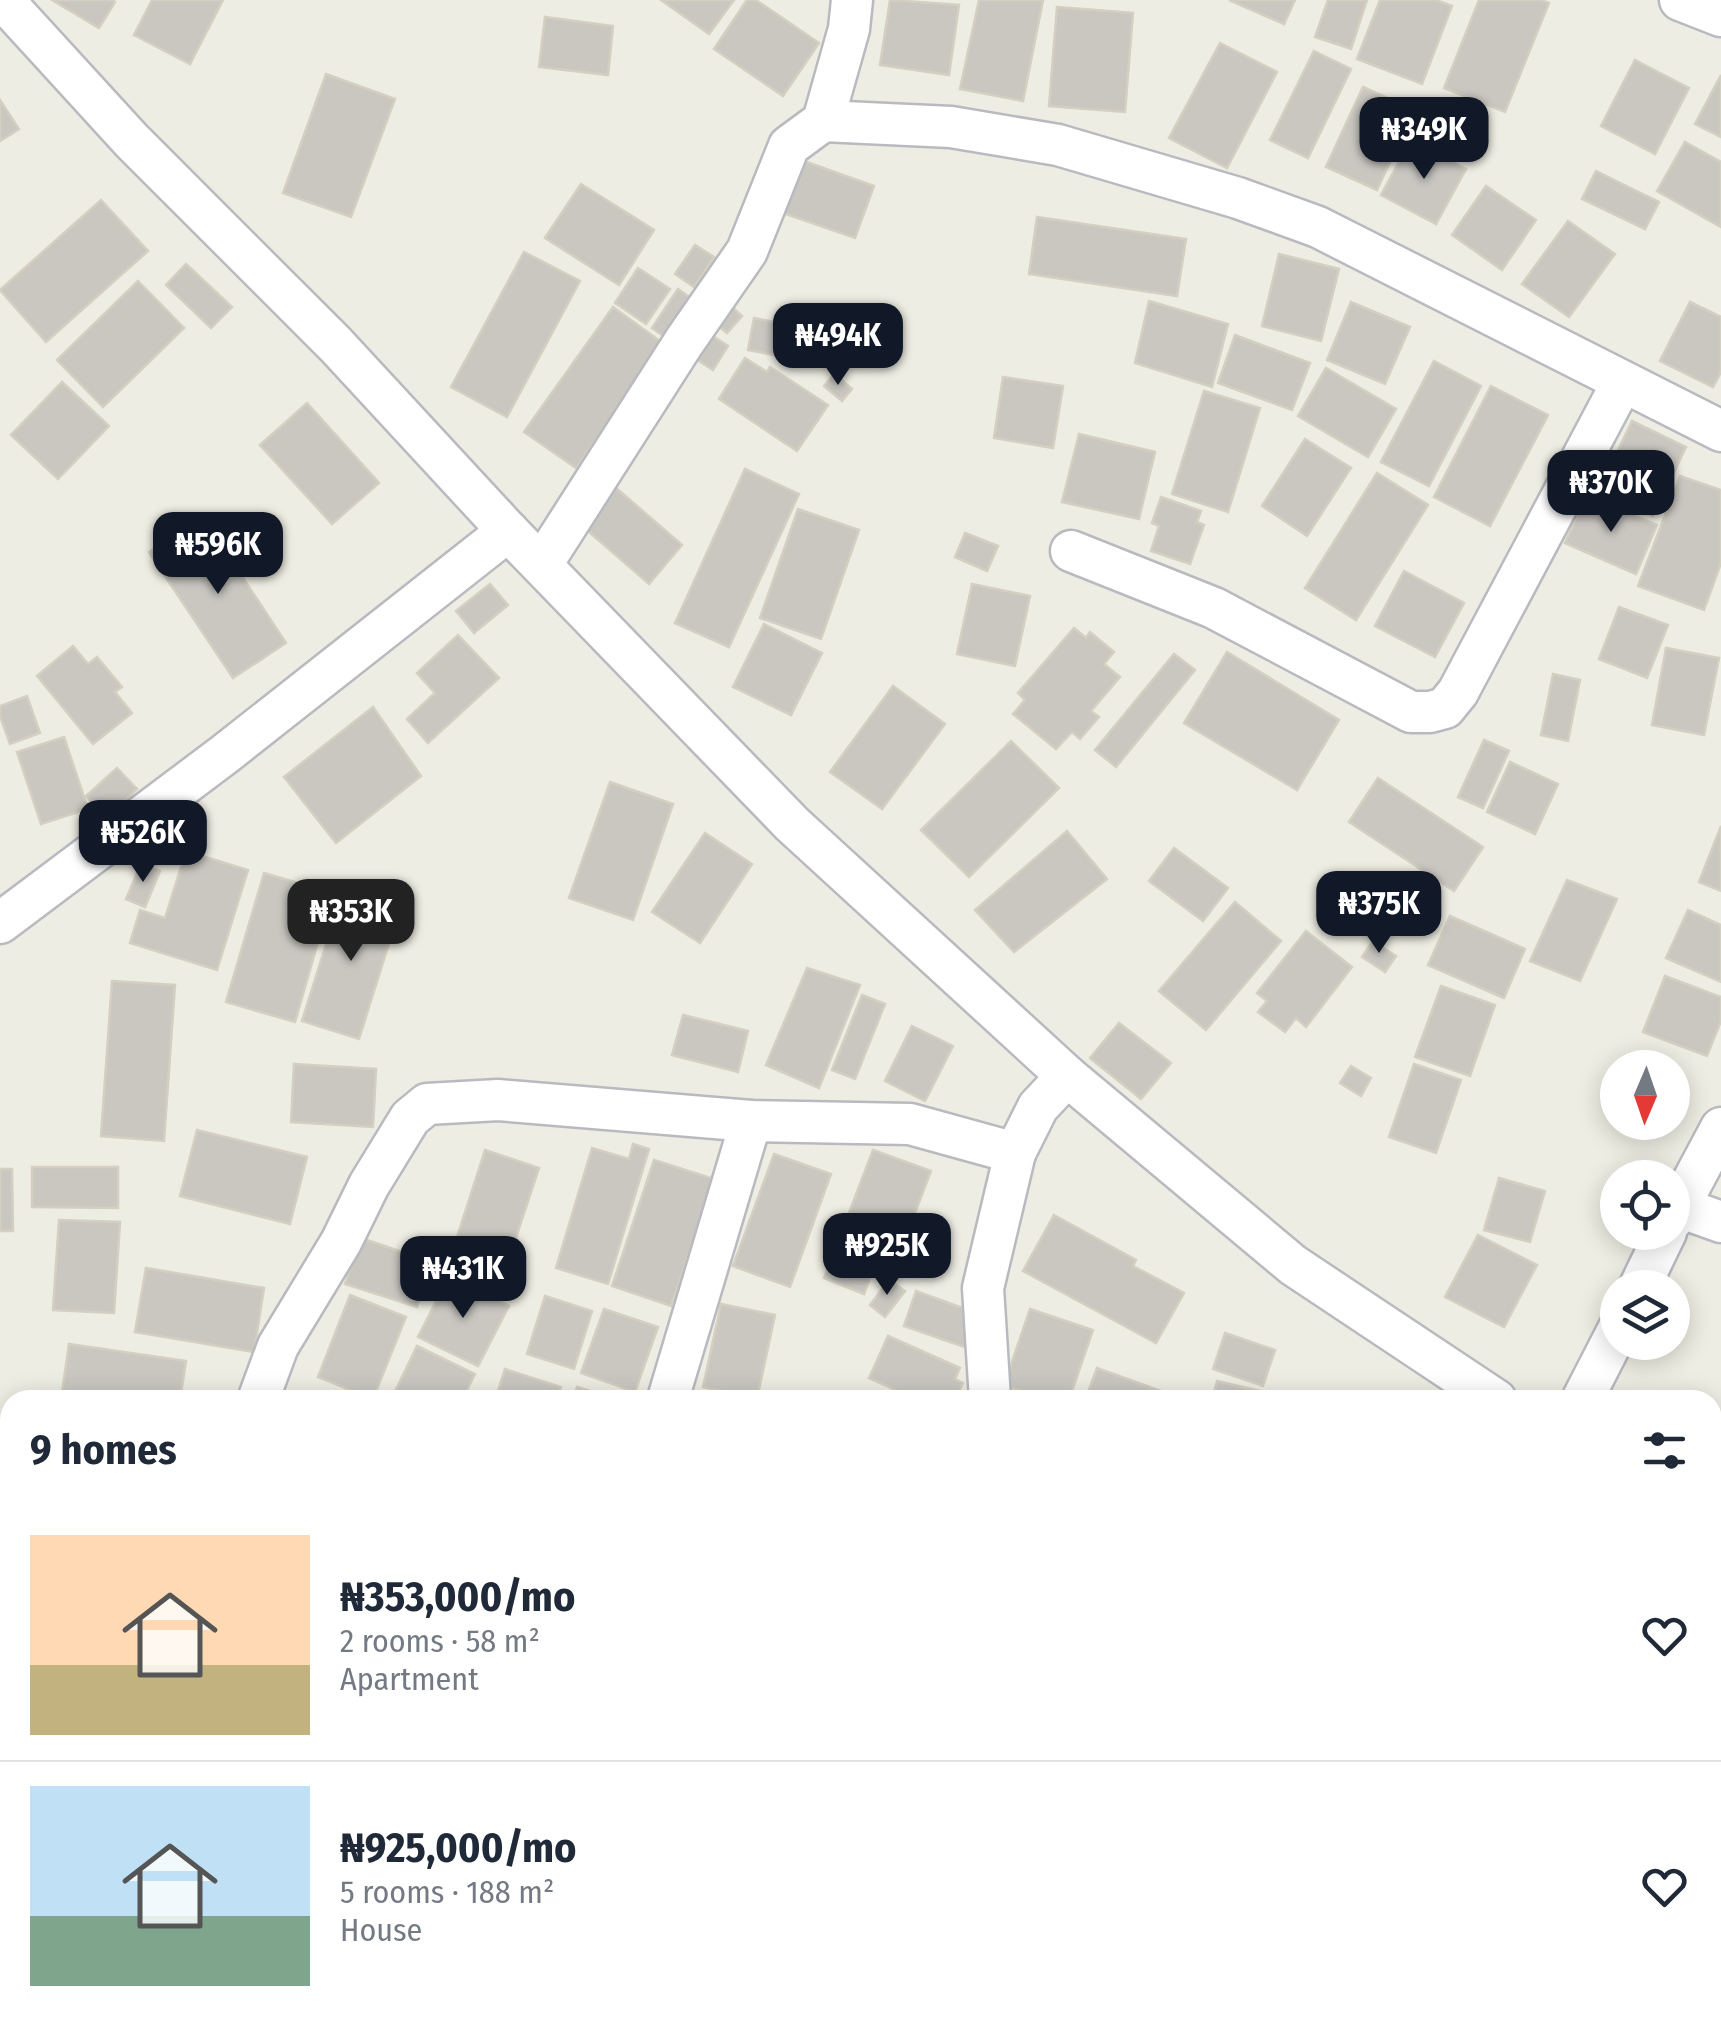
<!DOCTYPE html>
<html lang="en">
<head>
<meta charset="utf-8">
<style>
	body { margin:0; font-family:"Fira Sans Condensed",sans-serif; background:#f6f6f7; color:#1f2937; height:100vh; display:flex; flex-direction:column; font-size:38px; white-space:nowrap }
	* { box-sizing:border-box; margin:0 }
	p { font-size:32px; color:#747a83 }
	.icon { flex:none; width:55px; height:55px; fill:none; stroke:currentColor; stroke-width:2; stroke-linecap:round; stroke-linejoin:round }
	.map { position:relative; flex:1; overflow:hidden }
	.drawer { position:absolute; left:0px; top:1390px; width:1722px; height:640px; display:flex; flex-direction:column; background:#fff; border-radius:30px 30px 0 0; box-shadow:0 5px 25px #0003 }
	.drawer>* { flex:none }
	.needle { width:65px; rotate:182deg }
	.controls { position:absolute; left:1600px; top:1050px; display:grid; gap:20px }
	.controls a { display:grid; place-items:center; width:90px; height:90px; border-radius:50%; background:#fff; box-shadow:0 5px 25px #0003; font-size:50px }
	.price { position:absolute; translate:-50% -85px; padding:0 22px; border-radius:20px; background:#111827; color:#fff; font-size:32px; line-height:65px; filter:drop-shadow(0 2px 5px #0008) }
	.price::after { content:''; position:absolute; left:50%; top:60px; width:30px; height:22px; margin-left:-15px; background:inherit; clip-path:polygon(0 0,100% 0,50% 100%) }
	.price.on { background:#222; color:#fff }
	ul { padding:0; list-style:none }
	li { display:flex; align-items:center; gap:30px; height:250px; padding:0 30px }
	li+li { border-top:2px solid #e0e1e3 }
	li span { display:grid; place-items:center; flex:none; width:280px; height:200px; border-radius:0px; color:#555 }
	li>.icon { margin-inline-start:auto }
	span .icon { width:120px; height:120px; fill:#fffc; stroke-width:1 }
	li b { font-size:42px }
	h2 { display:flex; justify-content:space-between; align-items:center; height:120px; padding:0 30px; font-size:42px }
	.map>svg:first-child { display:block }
	.building { fill:#c9c7c0; stroke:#d3cfc1; stroke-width:2.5 }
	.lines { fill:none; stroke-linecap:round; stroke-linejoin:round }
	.minor-casing { stroke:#b8bac0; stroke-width:45 }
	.minor { stroke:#fff; stroke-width:40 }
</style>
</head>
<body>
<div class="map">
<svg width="1721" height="2030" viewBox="0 0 1721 2030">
	<rect width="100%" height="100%" fill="#eeede3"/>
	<g class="building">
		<polygon points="52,0 112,0 115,2 99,28"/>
		<polygon points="152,0 223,0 190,64 134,35"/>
		<polygon points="661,0 734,0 709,34"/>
		<polygon points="747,0 756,0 819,43 783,96 714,49"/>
		<polygon points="890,0 959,5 949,75 880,65"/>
		<polygon points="979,0 1043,0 1023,101 960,89"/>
		<polygon points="1229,0 1295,0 1284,24"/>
		<polygon points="1328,0 1367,0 1351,49 1315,37"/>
		<polygon points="1380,0 1436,0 1452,6 1422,84 1357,59"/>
		<polygon points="1479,0 1541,0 1549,3 1505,112 1444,88"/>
		<polygon points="1057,7 1133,13 1125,112 1049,106"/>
		<polygon points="545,17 613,26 608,75 539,67"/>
		<polygon points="1220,43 1277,72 1227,168 1169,138"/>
		<polygon points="1314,51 1351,69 1308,158 1270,140"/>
		<polygon points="1635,60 1689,88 1655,154 1601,126"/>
		<polygon points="326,74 395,99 351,217 283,193"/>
		<polygon points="1721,75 1721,137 1695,124"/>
		<polygon points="1363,87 1414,110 1377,190 1326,167"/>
		<polygon points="0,100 19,129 0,141"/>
		<polygon points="1411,140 1466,169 1436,224 1381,195"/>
		<polygon points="1685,142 1721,162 1721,227 1657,191"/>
		<polygon points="801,160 874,186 855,238 783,213"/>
		<polygon points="1596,171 1659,202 1645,229 1582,199"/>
		<polygon points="581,184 654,230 619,285 545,238"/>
		<polygon points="1486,186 1536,220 1502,270 1452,235"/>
		<polygon points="101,200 148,251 46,342 0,290"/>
		<polygon points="1037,217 1186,239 1177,296 1029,274"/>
		<polygon points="1568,221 1615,254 1569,317 1522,284"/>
		<polygon points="695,245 714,257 694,287 675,274"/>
		<polygon points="524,252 580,281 507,417 451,387"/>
		<polygon points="1279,254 1339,269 1321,341 1262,326"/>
		<polygon points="186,264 232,307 211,328 166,285"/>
		<polygon points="638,268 670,289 646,324 615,303"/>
		<polygon points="138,281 184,328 103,407 57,360"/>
		<polygon points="678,289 695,301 669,340 652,328"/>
		<polygon points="1149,301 1228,324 1212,387 1135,363"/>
		<polygon points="1351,302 1410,327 1385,384 1327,360"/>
		<polygon points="1690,302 1721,317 1721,372 1713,387 1660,361"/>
		<polygon points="731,306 742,316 727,333 716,324"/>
		<polygon points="613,307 664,344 576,468 524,432"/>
		<polygon points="754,318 785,324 779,356 748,350"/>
		<polygon points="790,326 824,333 817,365 783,358"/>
		<polygon points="711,335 728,346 713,370 696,359"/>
		<polygon points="1235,335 1310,363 1292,410 1218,383"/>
		<polygon points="745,358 767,372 770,367 828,405 797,451 719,399"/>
		<polygon points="1434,361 1481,386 1429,486 1381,462"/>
		<polygon points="1326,368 1396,409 1368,457 1298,416"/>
		<polygon points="834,374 852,389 842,401 824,386"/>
		<polygon points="1003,377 1063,386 1053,448 994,438"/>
		<polygon points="62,382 109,426 58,479 11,435"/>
		<polygon points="1491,386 1548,415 1490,526 1434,497"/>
		<polygon points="1204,391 1260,408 1228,512 1172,494"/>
		<polygon points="307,403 379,483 332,524 260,445"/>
		<polygon points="1632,421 1686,447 1653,516 1599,490"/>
		<polygon points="1079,434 1155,452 1139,519 1062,502"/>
		<polygon points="1305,439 1351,468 1307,536 1262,506"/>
		<polygon points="745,469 799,494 729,647 675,623"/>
		<polygon points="1377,473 1428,505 1356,620 1305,588"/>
		<polygon points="1680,476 1721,490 1721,563 1704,610 1638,586"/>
		<polygon points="615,487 682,545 649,584 581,525"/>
		<polygon points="1586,496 1657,525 1636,574 1565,543"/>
		<polygon points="1161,497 1201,511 1197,522 1204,525 1190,564 1151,551 1159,526 1152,523"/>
		<polygon points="798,509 859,530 821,639 760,618"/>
		<polygon points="203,517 286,643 233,678 149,552"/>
		<polygon points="965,533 998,546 987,571 955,557"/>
		<polygon points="1404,571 1464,603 1435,657 1375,626"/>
		<polygon points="490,584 508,605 474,633 456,611"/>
		<polygon points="972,584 1030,596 1015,666 957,654"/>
		<polygon points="1619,607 1668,625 1647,678 1599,659"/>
		<polygon points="764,624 822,653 791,715 733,687"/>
		<polygon points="1074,628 1086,638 1090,632 1114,652 1104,664 1120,677 1091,711 1099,717 1080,739 1072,732 1056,749 1013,714 1025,700 1018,693"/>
		<polygon points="458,635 499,678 428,743 407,719 435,693 417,673"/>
		<polygon points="73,646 88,664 97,657 122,687 115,692 132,713 93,744 37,676"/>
		<polygon points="1666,648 1719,658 1704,735 1652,725"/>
		<polygon points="1227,652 1339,720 1297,790 1184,723"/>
		<polygon points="1174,654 1195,670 1116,767 1095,750"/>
		<polygon points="1553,674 1580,680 1568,741 1541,735"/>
		<polygon points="893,686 945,724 882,809 830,772"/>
		<polygon points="27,696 40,733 10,744 0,716 0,706"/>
		<polygon points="373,707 421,776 336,843 284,777"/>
		<polygon points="64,737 88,809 41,824 17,752"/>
		<polygon points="1484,740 1509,751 1483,808 1458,797"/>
		<polygon points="1011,741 1059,788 969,877 921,830"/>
		<polygon points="1510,762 1558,784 1535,834 1487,812"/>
		<polygon points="117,768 137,789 106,818 86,796"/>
		<polygon points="1378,778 1483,847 1454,891 1349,822"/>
		<polygon points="610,782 673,804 633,920 569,898"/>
		<polygon points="1721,826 1721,891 1699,882"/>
		<polygon points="1067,831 1107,879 1014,952 975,910"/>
		<polygon points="705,833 752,864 700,943 652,912"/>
		<polygon points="1174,848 1228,888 1203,921 1149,881"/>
		<polygon points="186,851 248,870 217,970 130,943 140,910 165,918"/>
		<polygon points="141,864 160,871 145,907 126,899"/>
		<polygon points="264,873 332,893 295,1022 226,1002"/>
		<polygon points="1567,880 1617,899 1580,981 1530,961"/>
		<polygon points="343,890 400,908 359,1039 302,1021"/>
		<polygon points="1235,902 1281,941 1206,1030 1159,991"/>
		<polygon points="1688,910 1721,925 1721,982 1666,958"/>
		<polygon points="1450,916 1525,949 1504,998 1428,965"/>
		<polygon points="1306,931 1352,967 1306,1027 1296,1018 1285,1032 1258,1012 1267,1001 1257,993"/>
		<polygon points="1373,941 1396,956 1385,972 1362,957"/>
		<polygon points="807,968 860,985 819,1088 766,1065"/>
		<polygon points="1665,976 1721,997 1721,1021 1707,1056 1643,1032"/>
		<polygon points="112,981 175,985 164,1141 101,1136"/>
		<polygon points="1441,986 1495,1005 1470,1076 1415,1057"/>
		<polygon points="862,995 885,1004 855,1079 832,1070"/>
		<polygon points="683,1015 748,1031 738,1072 672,1055"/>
		<polygon points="1119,1023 1171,1063 1141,1099 1090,1058"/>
		<polygon points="912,1026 953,1046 925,1101 885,1081"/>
		<polygon points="294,1064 376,1069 373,1127 291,1122"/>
		<polygon points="1414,1064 1461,1080 1436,1153 1389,1137"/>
		<polygon points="1351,1066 1371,1078 1361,1096 1340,1083"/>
		<polygon points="197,1130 307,1157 290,1224 180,1196"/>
		<polygon points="633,1144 649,1149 608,1284 556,1268 592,1148 629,1159"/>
		<polygon points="485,1150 539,1168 504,1274 451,1256"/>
		<polygon points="873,1150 931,1171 891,1276 873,1270 864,1294 824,1278"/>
		<polygon points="774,1154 831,1174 790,1287 733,1266"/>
		<polygon points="654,1160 714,1179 671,1306 612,1286"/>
		<polygon points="32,1167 118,1167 118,1208 32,1207"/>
		<polygon points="0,1169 12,1169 13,1231 0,1231"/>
		<polygon points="1499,1178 1545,1191 1530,1242 1484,1230"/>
		<polygon points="1054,1215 1136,1260 1133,1266 1184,1293 1156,1343 1023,1271"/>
		<polygon points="59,1220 120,1222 114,1313 53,1310"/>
		<polygon points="1478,1235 1537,1265 1504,1327 1445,1297"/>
		<polygon points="361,1238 432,1262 417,1307 345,1284"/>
		<polygon points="146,1268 264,1288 254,1352 135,1332"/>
		<polygon points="449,1276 509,1306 478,1366 418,1337"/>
		<polygon points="889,1280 905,1291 885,1317 870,1305"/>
		<polygon points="916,1291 979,1314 967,1348 904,1326"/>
		<polygon points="350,1295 406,1317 373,1399 318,1377"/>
		<polygon points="545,1296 592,1311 574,1369 527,1354"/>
		<polygon points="721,1304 775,1315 757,1399 703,1387"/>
		<polygon points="604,1309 658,1327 635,1392 581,1373"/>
		<polygon points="1030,1309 1093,1330 1069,1400 1047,1400 1004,1385"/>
		<polygon points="1225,1333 1275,1350 1263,1386 1213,1369"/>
		<polygon points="888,1336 960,1368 955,1379 963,1383 957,1396 948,1393 945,1400 918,1400 869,1378"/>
		<polygon points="69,1344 186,1361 180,1400 61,1400"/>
		<polygon points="417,1346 475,1374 462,1400 391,1400"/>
		<polygon points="1097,1368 1161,1391 1158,1400 1085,1400"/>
		<polygon points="505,1369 561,1387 557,1400 495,1400"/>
		<polygon points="1217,1381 1260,1391 1257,1400 1212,1400"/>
		<polygon points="577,1387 621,1400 573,1400"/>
		<polygon points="0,1684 10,1686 10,1766 0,1764"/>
		<polygon points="0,1886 10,1889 10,1957 0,1954"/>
		<polygon points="0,1981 10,1984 10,2020 70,2020 67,2030 0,2030"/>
		<polygon points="216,2020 290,2020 343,2030 215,2030"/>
		<polygon points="986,2020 1043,2020 1064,2030 982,2030"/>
		<polygon points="1093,2020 1173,2020 1168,2030 1113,2030"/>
		<polygon points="1341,2020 1435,2020 1430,2030 1360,2030"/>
		<polygon points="1458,2020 1501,2020 1522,2030 1453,2030"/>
		<polygon points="1567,2020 1612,2020 1607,2030 1587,2030"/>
	</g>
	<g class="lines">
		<g class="minor-casing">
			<g id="minor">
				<polyline points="3,0 132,141 336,345 508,531 792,824 1067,1076 1293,1265 1496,1400"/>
				<polyline points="1680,0 1721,16"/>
				<polyline points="823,121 951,127 1058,145 1238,198 1318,227 1721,431"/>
				<polyline points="1071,551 1214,608 1411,712 1430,712 1445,708 1458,692 1622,383"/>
				<polyline points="542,564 684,342 747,251 789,146 823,121 849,29 852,0"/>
				<polyline points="0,923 225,754 508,531"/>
				<polyline points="1679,1207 1721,1222"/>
				<polyline points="1672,1220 1721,1128"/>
				<polyline points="1639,1288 1666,1232"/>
				<polyline points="668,1399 751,1121"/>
				<polyline points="258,1400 278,1346 341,1242 369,1185 410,1118 427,1104 498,1100 751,1121 910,1124 1015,1153 1038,1107 1067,1076"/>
				<polyline points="990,1400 983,1288 1015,1153"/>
				<polyline points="1582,1400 1618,1330"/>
				<polyline points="1712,1668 1721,1671"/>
				<polyline points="1712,1888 1721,1871"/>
				<polyline points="150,2030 151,2020"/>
				<polyline points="857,2030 862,2020"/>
				<polyline points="1257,2030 1262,2020"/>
				<polyline points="1644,2030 1649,2020"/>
			</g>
		</g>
		<use href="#minor" class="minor"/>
	</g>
</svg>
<div class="controls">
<a><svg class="needle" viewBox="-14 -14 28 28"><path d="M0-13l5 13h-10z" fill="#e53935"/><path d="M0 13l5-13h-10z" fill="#747a83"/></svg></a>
<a><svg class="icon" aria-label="locate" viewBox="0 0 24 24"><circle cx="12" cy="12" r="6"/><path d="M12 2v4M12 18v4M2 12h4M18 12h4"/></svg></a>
<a><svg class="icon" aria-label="layers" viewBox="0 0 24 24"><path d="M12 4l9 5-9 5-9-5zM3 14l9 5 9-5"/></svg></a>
</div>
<b class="price" style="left:1424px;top:182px">₦349K</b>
<b class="price" style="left:838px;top:388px">₦494K</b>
<b class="price" style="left:1611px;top:535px">₦370K</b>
<b class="price" style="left:218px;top:597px">₦596K</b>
<b class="price" style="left:143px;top:885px">₦526K</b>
<b class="price" style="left:1379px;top:956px">₦375K</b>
<b class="price on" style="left:351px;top:964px">₦353K</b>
<b class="price" style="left:887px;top:1298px">₦925K</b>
<b class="price" style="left:463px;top:1321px">₦431K</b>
<section class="drawer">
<h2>9 homes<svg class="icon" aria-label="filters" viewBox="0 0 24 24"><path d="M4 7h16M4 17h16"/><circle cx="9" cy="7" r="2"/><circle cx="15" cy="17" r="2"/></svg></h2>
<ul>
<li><span style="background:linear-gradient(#ffd9b3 65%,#c2b280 0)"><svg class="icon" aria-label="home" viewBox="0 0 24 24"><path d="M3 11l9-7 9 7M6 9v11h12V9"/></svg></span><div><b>₦353,000/mo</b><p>2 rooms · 58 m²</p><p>Apartment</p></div><svg class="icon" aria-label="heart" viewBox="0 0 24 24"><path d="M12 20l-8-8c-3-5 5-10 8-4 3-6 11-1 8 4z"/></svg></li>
<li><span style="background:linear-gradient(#bfe0f5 65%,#7fa58c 0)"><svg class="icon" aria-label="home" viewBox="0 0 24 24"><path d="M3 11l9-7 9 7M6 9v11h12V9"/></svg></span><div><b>₦925,000/mo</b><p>5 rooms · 188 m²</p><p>House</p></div><svg class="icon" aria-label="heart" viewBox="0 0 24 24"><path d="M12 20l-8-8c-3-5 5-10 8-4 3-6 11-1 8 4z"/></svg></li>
</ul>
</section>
</div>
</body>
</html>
